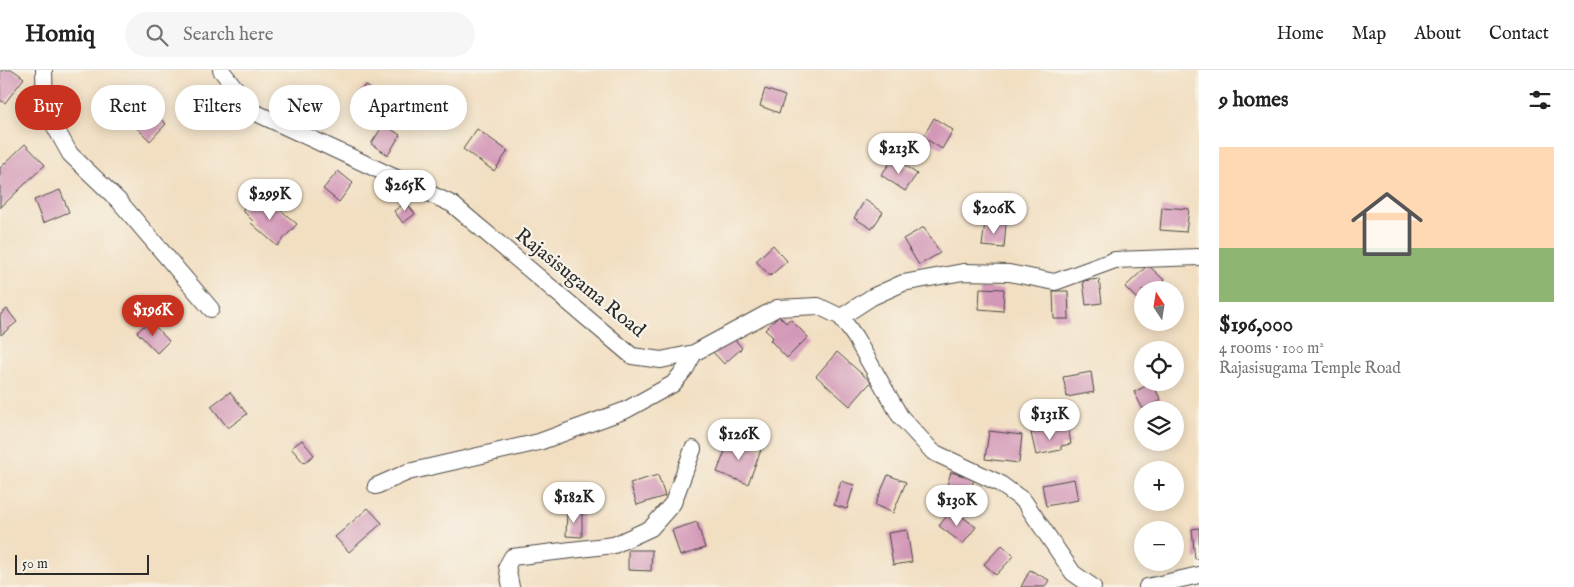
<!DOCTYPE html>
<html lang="en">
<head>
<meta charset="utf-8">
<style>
	body { margin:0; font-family:"IM FELL English",serif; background:#f6f6f6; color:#222; height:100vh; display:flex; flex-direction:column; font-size:19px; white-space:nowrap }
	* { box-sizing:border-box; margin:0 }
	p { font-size:16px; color:#767676 }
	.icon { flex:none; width:28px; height:28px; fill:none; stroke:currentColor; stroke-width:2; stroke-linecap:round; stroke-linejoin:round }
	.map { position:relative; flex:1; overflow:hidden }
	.sheet { display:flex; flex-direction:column; background:#fff; width:375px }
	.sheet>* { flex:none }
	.top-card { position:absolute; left:15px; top:15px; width:475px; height:45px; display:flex; gap:10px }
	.needle { width:32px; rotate:348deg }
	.buttons { position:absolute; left:1134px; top:211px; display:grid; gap:10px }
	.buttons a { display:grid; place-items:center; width:50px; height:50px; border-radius:50%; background:#fff; box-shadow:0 2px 12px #0003; font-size:25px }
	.scale { position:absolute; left:15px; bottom:12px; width:134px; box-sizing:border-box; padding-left:5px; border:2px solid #2b2b2b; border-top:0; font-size:14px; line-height:18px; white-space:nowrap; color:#2b2b2b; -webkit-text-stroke:4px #f7f3e8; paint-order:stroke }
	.price { position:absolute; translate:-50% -42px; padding:0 11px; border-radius:18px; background:#fff; color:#222; font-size:16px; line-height:32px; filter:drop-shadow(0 1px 2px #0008) }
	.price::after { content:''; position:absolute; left:50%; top:30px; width:15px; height:11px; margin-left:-8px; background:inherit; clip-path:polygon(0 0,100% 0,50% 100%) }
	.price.selected { background:#c8321e; color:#fff }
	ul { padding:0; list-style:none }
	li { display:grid; align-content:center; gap:10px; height:265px; padding:0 20px }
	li+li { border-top:1px solid #e0e0e0 }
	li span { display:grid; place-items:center; height:155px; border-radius:0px; color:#555 }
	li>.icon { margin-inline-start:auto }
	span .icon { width:90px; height:90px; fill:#fffc; stroke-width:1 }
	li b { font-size:21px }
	h2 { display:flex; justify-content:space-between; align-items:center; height:60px; padding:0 20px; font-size:21px }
	.chip { padding:0 18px; border-radius:22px; background:#fff; box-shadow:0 2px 12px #0003; font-size:18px; line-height:45px }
	.chip.selected { background:#c8321e; color:#fff }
	header { display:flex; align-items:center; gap:30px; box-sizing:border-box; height:70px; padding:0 25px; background:#fff; border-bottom:1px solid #e0e0e0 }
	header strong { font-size:24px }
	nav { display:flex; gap:28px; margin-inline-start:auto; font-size:18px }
	.search { width:350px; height:45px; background:#f6f6f6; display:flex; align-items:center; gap:12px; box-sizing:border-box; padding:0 18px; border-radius:28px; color:#767676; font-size:19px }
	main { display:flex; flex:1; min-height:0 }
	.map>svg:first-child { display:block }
	.building { fill:#d398b7 }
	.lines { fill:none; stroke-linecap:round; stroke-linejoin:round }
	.street-casing { stroke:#494642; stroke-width:18 }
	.street { stroke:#fff; stroke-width:16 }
	.labels { text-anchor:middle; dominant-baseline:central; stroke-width:4.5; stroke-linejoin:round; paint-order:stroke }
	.street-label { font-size:20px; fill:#2b2b2b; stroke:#f7f3e8 }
</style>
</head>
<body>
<header>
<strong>Homiq</strong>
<div class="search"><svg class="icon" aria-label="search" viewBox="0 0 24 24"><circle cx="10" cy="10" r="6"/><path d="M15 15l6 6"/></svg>Search here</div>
<nav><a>Home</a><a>Map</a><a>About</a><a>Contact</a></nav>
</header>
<main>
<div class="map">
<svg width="1199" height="517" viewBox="0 0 1199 517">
	<rect width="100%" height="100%" fill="#f7f3e8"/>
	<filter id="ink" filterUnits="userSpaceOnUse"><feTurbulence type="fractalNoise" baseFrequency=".02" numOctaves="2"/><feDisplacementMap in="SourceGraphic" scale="10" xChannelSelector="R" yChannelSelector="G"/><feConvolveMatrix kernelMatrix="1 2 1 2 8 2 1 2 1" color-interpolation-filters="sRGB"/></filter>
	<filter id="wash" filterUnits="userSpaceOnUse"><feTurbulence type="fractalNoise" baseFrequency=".0096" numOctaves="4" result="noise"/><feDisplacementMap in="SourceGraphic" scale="20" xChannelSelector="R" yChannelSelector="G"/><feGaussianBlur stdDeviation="1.12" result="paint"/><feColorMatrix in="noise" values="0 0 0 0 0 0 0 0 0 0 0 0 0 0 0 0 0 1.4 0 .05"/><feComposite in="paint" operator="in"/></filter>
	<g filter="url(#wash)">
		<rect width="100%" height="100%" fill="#f2dfc2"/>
		<g id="blocks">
			<g class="building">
				<polygon points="2,0 13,0 24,8 5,33 0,30 0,3"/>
				<polygon points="365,15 394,34 381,54 352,35"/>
				<polygon points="765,19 785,26 779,43 760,36"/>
				<polygon points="147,36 166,54 150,71 131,52"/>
				<polygon points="934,48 953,60 942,79 923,67"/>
				<polygon points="384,54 400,65 388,85 371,74"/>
				<polygon points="477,59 508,81 494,101 463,79"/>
				<polygon points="25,74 45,95 0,138 0,98"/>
				<polygon points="894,88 917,104 905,121 881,105"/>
				<polygon points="338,101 353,113 339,132 323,119"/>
				<polygon points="60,120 69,142 43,153 34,130"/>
				<polygon points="251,130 262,139 270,131 297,154 277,176 251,153 253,151 242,140"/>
				<polygon points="865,130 883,142 872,159 854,148"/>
				<polygon points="406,132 415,144 403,153 394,141"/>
				<polygon points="1162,137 1189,139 1186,162 1160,160"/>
				<polygon points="985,152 1006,154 1004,178 982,176"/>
				<polygon points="924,157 940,183 919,195 903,169"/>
				<polygon points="773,175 787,191 770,206 756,191"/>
				<polygon points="1148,195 1165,211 1156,220 1142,220 1142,234 1125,217"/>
				<polygon points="1099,209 1102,233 1086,235 1083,211"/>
				<polygon points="980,218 1004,219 1003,241 979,239"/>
				<polygon points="1053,221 1068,221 1069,249 1054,249"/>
				<polygon points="7,239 17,252 1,265 0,245"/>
				<polygon points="779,246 786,253 790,249 808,267 787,288 770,270 773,267 765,260"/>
				<polygon points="150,251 169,271 157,283 137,262"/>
				<polygon points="731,265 742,278 724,294 712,281"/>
				<polygon points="837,282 871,312 850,336 816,306"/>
				<polygon points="1091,302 1094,322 1067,327 1063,307"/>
				<polygon points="1152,313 1161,330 1143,339 1134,322"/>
				<polygon points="230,322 247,344 228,358 211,336"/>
				<polygon points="1057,358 1057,361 1068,358 1071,374 1061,376 1061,380 1036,385 1031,363"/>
				<polygon points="989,361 1022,365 1019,393 985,389"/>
				<polygon points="730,368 761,380 748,414 717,402"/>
				<polygon points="302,370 314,385 304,393 291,378"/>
				<polygon points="951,402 974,409 967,432 944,425"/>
				<polygon points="658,405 665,426 637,435 630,413"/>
				<polygon points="888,405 906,412 893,443 875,435"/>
				<polygon points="1074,409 1078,430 1046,436 1042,415"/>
				<polygon points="841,411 854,415 847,439 834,435"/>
				<polygon points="368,438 382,453 349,482 335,467"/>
				<polygon points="952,439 976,457 963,474 939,456"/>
				<polygon points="567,441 582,442 582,467 566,466"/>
				<polygon points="697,452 705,478 680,486 672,460"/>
				<polygon points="1199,458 1199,488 1195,489 1192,459"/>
				<polygon points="907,460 912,492 893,495 888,463"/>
				<polygon points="1002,475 1014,486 996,505 984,494"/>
				<polygon points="628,480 652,480 651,501 628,500"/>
				<polygon points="1030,500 1049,510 1045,517 1021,517"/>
			</g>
		</g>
	</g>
	<g filter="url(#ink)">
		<use href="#blocks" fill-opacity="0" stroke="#494642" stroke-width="1"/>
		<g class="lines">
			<g class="street-casing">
				<g id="street">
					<polyline points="44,0 45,39 70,84 119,131 211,239"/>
					<polyline points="221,0 254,42 452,134 632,286 661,290 694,283 777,238 818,236 841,247 855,267 900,346 933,382 999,413 1024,431 1073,503 1093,517"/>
					<polyline points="841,247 872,227 903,213 963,202 1009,203 1055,212 1115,190 1199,187"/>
					<polyline points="376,416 408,402 539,372 626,340 673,314 686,298 694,283"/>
					<polyline points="511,517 507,496 512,487 614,475 651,458 673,433 693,379"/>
					<polyline points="1147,517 1199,505"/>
				</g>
			</g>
			<use href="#street" class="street"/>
		</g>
	</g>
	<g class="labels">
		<g class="street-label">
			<text transform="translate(580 213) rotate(39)">Rajasisugama Road</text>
		</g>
	</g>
</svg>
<div class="buttons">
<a><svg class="needle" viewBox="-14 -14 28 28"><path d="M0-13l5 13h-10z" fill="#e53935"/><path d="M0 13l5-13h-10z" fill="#767676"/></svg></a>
<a><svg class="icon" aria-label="locate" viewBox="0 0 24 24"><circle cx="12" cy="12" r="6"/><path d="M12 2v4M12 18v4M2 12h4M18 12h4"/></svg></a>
<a><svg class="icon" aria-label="layers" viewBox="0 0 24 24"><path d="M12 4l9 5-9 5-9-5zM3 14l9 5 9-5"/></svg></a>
<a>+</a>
<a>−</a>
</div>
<div class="scale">50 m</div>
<b class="price" style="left:899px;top:105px">$213K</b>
<b class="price" style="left:405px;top:142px">$265K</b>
<b class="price" style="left:270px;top:151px">$299K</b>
<b class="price" style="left:994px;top:165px">$206K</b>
<b class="price selected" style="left:153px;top:267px">$196K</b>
<b class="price" style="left:1050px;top:371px">$131K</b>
<b class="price" style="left:739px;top:391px">$126K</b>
<b class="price" style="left:574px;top:454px">$182K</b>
<b class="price" style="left:957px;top:457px">$130K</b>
<div class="top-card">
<a class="chip selected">Buy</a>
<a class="chip">Rent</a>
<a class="chip">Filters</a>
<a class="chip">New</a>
<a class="chip">Apartment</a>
</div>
</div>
<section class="sheet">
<h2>9 homes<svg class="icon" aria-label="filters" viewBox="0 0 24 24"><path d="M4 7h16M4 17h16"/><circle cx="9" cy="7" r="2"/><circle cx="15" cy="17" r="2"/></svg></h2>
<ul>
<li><span style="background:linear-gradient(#ffd9b3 65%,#8fb573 0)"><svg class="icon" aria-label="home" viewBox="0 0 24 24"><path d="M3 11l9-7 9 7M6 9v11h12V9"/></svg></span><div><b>$196,000</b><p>4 rooms · 100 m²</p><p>Rajasisugama Temple Road</p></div></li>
</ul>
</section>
</main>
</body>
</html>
